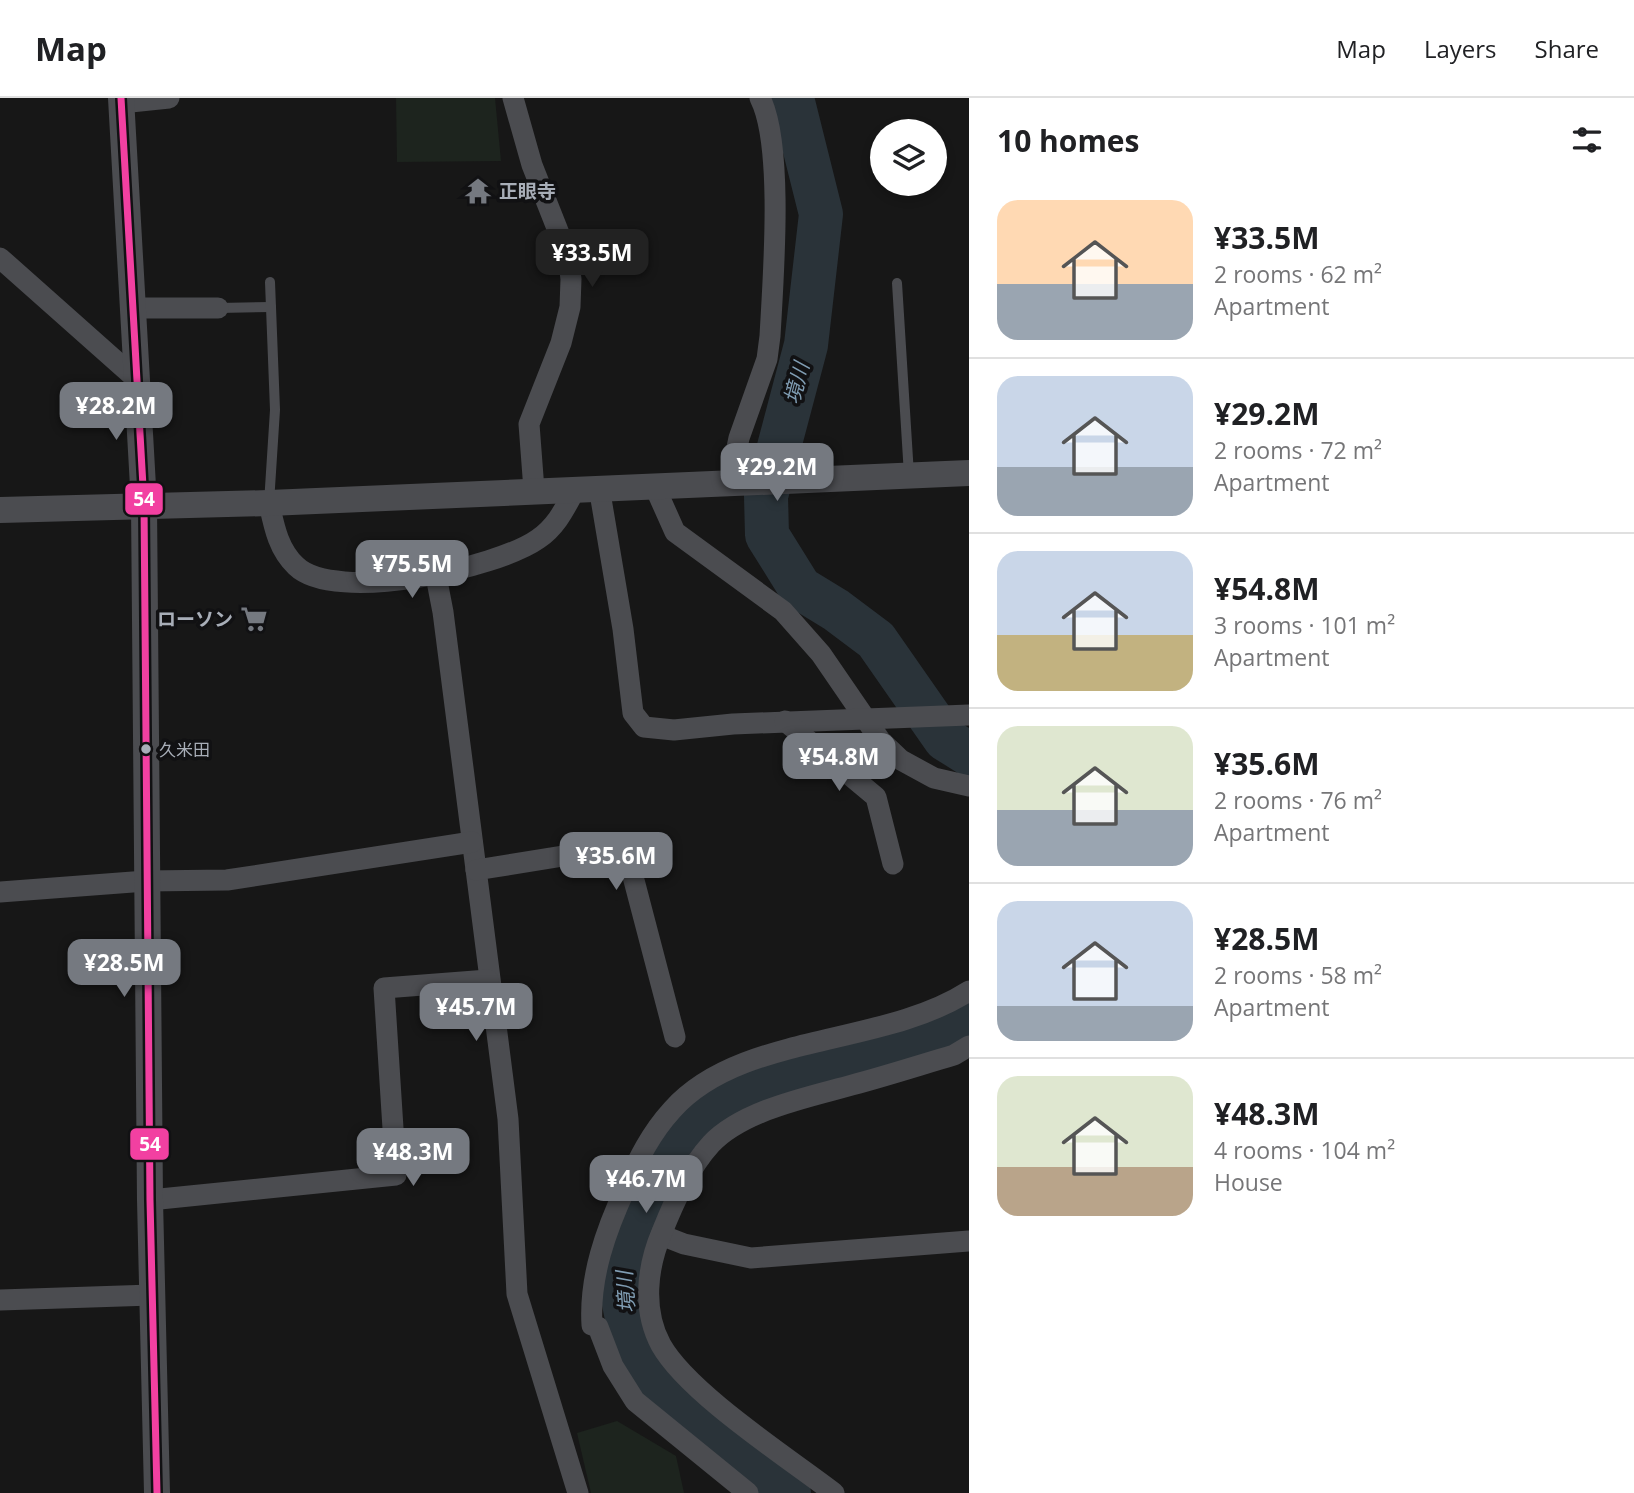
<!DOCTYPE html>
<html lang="en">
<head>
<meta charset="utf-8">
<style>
	body { margin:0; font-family:"Open Sans","Noto Sans JP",sans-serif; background:#f2f2f2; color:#202124; height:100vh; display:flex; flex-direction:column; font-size:26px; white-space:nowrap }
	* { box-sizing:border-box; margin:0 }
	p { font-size:23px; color:#757577 }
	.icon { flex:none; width:38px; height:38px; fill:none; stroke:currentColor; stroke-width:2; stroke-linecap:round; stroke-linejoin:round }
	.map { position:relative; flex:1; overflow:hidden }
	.sheet { display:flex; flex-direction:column; background:#fff; width:665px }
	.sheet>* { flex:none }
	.buttons { position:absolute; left:870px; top:21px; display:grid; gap:14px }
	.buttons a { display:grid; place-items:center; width:77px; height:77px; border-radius:50%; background:#fff; box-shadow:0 4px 10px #0003; font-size:35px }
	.price { position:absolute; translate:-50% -60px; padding:0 16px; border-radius:14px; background:#757980; color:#fff; font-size:23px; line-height:46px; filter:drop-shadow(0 2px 4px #0008) }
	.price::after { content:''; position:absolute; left:50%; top:42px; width:21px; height:16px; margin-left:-10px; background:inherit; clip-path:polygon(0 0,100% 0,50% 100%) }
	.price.on { background:#222; color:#fff }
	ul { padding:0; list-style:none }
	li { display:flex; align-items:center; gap:21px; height:175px; padding:0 28px }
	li+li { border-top:2px solid #e0e0e0 }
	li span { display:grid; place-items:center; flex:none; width:196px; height:140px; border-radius:21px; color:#555 }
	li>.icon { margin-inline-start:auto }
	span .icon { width:84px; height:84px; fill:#fffc; stroke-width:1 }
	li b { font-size:30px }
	h2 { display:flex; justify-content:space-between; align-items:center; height:84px; padding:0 28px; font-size:30px }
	header { display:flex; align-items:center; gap:42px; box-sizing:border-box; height:98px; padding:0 35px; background:#fff; border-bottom:2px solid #e0e0e0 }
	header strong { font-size:33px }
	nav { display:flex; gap:38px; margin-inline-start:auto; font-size:24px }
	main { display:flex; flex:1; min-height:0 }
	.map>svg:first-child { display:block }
	.green { fill:#1d241e }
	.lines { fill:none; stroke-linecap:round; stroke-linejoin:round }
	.river { stroke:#2a3339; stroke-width:44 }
	.service { stroke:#4b4c50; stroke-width:10 }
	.minor { stroke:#4b4c50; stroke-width:21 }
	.tertiary { stroke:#4b4c50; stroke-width:26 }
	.bus-1-casing { stroke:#111113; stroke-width:12 }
	.bus-1 { stroke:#f240a1; stroke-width:7 }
	.bus-dot { fill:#a8aeb8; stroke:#111113; stroke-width:2.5 }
	.labels { text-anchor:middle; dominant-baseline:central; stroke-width:7; stroke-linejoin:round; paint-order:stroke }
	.bus-label { font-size:17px; fill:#a8aeb8; stroke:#111113; text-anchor:start }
	.poi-label { font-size:19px; font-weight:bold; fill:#a8aeb8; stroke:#111113; text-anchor:start }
	.water-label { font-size:21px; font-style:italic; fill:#809db3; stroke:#111113 }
	.line-badge { stroke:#111113; stroke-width:2.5 }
	.badge-label { font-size:19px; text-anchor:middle; font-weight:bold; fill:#fff }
</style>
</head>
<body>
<header>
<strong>Map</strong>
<nav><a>Map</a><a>Layers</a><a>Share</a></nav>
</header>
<main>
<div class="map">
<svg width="969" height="1395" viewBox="0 0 969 1395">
	<rect width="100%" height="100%" fill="#171717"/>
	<g class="green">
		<polygon points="396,0 495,0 501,63 397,64"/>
		<polygon points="617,1323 676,1358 684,1395 591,1395 577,1335"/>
	</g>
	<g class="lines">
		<g class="river">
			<polyline points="792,0 821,116 806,247 766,398 767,437 800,490 836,512 876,542 945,641 969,656"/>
			<polyline points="789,1395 649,1281 633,1251 622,1195 623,1161 644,1104 680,1040 715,1009 748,991 892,954 954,933 969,924"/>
		</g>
		<g class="service">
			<polyline points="897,185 909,377"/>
			<polyline points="218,210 271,209"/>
			<polyline points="269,405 275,312 270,184"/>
		</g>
		<g class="minor">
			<polyline points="513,0 532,67 568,158 571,181 570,209 561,245 529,326 534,392"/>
			<polyline points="121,5 169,0"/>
			<polyline points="0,160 134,279"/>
			<polyline points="131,210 218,210"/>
			<path d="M730 383 739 340 767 261 770 238C773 182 784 47 760 0"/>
			<polyline points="654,387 675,434 783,513 821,556 880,642 901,662 934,680 969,688"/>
			<polyline points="599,389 623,531 633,615 644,629 674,632 733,626 969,617"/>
			<path d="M269 405C274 428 278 451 296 468 335 506 497 470 538 441 557 428 565 410 576 390"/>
			<polyline points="436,478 443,514 508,1021 517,1196 578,1395"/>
			<polyline points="785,623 876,699 893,766"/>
			<polyline points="476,772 625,748 675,939"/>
			<polyline points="0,794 146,783 227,782 472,744"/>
			<polyline points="150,1102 396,1077 384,890 488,882"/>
			<polyline points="661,1137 684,1146 751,1160 969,1143"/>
			<polyline points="0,1202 152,1197"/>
			<path d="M748 1395 635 1303 613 1268 598 1229 592 1227C589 1179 606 1132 626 1089 638 1061 651 1035 672 1012 740 935 882 949 969 893"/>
			<path d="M834 1395C787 1359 688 1295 661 1247 642 1212 647 1169 662 1134 674 1104 689 1070 711 1046 743 1012 809 999 852 987 886 978 920 967 954 957L969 948"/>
		</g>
		<g class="tertiary">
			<polyline points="121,0 144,406 150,1102 157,1395"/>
			<polyline points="0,412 269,405 969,375"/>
		</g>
		<g class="bus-1-casing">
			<polyline id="bus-1" points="121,0 144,406 150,1102 157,1395"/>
		</g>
		<use href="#bus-1" class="bus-1"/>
	</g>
	<defs>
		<g id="temple-bare" transform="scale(2.1)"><path d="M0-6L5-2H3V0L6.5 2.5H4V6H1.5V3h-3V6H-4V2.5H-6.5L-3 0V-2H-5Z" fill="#757980" stroke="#111113" stroke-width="2.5" paint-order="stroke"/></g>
		<g id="supermarket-bare" transform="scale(2.1)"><path d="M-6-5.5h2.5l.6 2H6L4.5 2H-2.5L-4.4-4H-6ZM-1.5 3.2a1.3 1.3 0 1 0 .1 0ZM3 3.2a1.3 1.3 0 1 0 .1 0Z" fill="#757980" stroke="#111113" stroke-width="2.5" paint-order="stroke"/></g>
	</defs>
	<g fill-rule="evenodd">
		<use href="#temple-bare" x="478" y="93"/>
		<use href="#supermarket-bare" x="254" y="521"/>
	</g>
	<circle class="bus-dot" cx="146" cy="651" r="6"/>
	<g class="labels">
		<g class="bus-label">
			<text x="159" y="651">久米田</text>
		</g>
		<g class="poi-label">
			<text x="499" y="93">正眼寺</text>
			<text x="233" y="521" text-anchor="end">ローソン</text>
		</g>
		<g class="water-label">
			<text transform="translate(796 285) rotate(-75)">境川</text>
			<text transform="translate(625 1194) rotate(-94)">境川</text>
		</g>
	</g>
	<g class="line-badge">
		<rect x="124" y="384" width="40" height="34" rx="7" fill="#f240a1"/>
		<rect x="129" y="1029" width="41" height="34" rx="7" fill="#f240a1"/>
	</g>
	<g class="badge-label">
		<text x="144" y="408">54</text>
		<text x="150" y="1053">54</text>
	</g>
</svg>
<div class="buttons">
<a><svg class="icon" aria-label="layers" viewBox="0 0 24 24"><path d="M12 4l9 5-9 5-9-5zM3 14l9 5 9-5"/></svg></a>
</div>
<b class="price on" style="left:592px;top:191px">¥33.5M</b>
<b class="price" style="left:116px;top:344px">¥28.2M</b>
<b class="price" style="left:777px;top:405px">¥29.2M</b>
<b class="price" style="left:412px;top:502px">¥75.5M</b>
<b class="price" style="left:839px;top:695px">¥54.8M</b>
<b class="price" style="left:616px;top:794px">¥35.6M</b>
<b class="price" style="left:124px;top:901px">¥28.5M</b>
<b class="price" style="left:476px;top:945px">¥45.7M</b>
<b class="price" style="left:413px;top:1090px">¥48.3M</b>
<b class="price" style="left:646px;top:1117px">¥46.7M</b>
</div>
<section class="sheet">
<h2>10 homes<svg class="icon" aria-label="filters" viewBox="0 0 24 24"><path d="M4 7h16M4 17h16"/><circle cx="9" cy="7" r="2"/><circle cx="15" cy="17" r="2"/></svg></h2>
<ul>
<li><span style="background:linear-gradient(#ffd9b3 60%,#9aa5b1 0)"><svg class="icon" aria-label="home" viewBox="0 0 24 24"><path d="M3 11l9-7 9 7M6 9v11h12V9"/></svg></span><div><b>¥33.5M</b><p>2 rooms · 62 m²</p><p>Apartment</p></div></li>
<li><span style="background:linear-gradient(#c9d6e8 65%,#9aa5b1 0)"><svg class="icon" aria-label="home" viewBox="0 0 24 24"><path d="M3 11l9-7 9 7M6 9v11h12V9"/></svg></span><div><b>¥29.2M</b><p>2 rooms · 72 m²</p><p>Apartment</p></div></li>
<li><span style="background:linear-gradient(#c9d6e8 60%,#c2b280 0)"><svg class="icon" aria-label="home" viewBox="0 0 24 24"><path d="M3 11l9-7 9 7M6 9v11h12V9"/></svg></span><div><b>¥54.8M</b><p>3 rooms · 101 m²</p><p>Apartment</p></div></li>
<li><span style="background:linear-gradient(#dfe7d0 60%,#9aa5b1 0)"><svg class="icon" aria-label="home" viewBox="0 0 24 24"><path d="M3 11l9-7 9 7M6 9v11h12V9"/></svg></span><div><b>¥35.6M</b><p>2 rooms · 76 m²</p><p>Apartment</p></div></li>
<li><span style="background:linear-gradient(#c9d6e8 75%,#9aa5b1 0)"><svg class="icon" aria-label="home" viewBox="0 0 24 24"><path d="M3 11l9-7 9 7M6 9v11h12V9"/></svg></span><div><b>¥28.5M</b><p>2 rooms · 58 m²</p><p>Apartment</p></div></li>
<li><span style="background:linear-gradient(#dfe7d0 65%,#b9a48a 0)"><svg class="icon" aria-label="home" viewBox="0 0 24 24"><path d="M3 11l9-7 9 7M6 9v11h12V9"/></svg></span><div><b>¥48.3M</b><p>4 rooms · 104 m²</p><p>House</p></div></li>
</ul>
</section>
</main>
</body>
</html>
